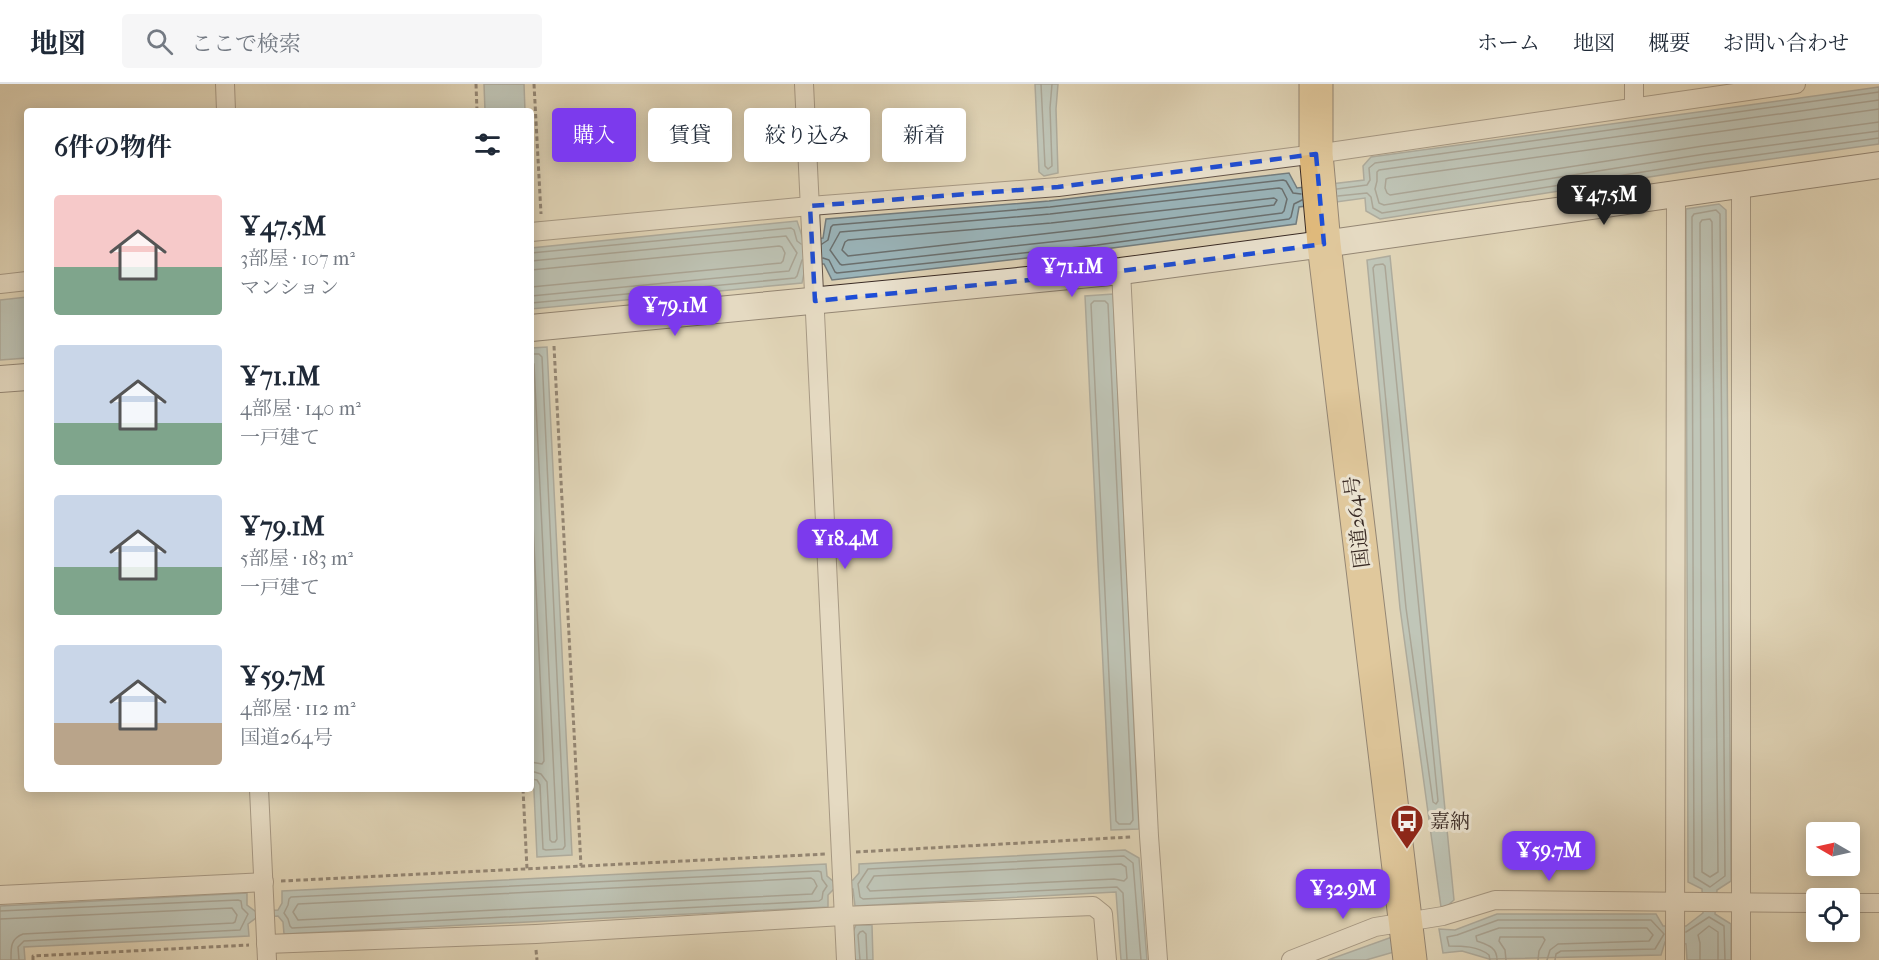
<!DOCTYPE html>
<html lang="ja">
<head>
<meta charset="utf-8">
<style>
	body { margin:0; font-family:"IM FELL French Canon","Noto Serif JP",serif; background:#f6f6f7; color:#1f2937; height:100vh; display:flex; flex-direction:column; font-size:22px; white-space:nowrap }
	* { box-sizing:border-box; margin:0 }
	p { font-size:20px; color:#747a83 }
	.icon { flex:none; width:33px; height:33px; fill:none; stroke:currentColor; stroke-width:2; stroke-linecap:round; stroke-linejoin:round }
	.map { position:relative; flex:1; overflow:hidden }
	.drawer { position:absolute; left:24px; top:24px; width:510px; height:684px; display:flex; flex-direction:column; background:#fff; border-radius:6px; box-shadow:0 3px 15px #0003 }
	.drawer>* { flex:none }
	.top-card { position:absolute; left:552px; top:24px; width:570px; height:54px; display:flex; gap:12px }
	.needle { width:39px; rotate:279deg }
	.fabs { position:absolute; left:1806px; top:738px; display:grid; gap:12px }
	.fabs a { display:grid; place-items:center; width:54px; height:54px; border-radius:6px; background:#fff; box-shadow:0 3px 15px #0003; font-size:30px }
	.price { position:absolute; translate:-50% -51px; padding:0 14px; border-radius:12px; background:#7c3aed; color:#fff; font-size:20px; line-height:39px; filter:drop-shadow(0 2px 3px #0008) }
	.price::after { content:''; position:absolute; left:50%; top:36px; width:18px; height:14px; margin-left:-9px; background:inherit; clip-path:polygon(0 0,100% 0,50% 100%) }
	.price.active { background:#222; color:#fff }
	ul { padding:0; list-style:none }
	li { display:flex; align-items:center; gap:18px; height:150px; padding:0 30px }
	li span { display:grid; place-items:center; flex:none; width:168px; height:120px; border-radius:6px; color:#555 }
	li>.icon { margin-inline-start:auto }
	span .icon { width:72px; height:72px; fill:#fffc; stroke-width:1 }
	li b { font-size:26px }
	h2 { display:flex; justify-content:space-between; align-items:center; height:72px; padding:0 30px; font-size:26px }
	.tag { padding:0 21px; border-radius:6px; background:#fff; box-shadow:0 3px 15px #0003; font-size:21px; line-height:54px }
	.tag.active { background:#7c3aed; color:#fff }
	header { display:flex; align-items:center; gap:36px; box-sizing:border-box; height:84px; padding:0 30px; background:#fff; border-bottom:2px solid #e0e1e3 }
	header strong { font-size:28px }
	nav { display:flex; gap:33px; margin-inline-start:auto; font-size:21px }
	.search { width:420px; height:54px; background:#f6f6f7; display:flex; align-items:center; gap:15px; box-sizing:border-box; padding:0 21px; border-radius:6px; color:#747a83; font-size:22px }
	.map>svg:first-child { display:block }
	.water { fill:#9ab5bb; stroke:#737d7f; stroke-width:1.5 }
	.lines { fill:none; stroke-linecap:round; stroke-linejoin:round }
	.shore { stroke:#6a7070; stroke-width:1.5 }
	.street-casing { stroke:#635449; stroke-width:20 }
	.secondary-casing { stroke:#392a24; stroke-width:28 }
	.highway-casing { stroke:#392a24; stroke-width:35 }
	.path { stroke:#392a24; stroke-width:3; stroke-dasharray:4.5 3; stroke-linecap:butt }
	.street { stroke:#ebe3d0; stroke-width:18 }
	.secondary { stroke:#ebe3d0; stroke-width:26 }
	.highway { stroke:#e0ba7c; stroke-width:33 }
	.marked { fill:none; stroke:#1d4ed8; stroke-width:4.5; stroke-dasharray:12 8; stroke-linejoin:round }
	.labels { text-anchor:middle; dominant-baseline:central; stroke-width:6; stroke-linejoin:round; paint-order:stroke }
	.street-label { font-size:20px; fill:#392a24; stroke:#ebe3d0 }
	.poi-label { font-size:20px; fill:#392a24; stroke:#ebe3d0; text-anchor:start }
</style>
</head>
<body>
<header>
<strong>地図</strong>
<div class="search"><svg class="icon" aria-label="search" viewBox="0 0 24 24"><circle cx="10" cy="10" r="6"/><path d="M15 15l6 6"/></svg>ここで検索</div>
<nav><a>ホーム</a><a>地図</a><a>概要</a><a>お問い合わせ</a></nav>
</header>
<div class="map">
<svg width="1879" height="876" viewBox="0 0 1879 876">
	<rect width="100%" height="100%" fill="#e0d4b7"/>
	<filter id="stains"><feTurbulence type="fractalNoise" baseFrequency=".00333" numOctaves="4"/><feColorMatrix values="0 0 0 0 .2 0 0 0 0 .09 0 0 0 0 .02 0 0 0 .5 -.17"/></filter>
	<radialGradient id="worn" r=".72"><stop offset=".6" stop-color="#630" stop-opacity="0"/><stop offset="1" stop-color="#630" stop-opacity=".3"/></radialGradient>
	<g class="water">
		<polygon points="484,0 524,0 525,27 485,27"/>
		<polygon points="1035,0 1058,0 1056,25 1058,89 1044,92 1039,88"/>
		<polygon points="1879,3 1879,60 1707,84 1380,135 1366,127 1365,114 1299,123 1296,140 1097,166 832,196 824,180 806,180 802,199 531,225 531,164 797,137 803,155 823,154 826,135 1049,117 1289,89 1297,104 1364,96 1363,82 1371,73"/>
		<polygon points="1719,120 1726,126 1731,797 1717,806 1715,830 1731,840 1731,876 1687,876 1686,860 1665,858 1661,871 1489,875 1462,867 1443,869 1439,845 1455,846 1497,830 1656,830 1663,842 1686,842 1703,829 1702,805 1688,798 1686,125"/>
		<polygon points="1390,172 1454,816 1446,823 1441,823 1400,524 1367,176"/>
		<polygon points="1113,210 1139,745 1111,746 1085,212"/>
		<polygon points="27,213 27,274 0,276 0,216"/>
		<polygon points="547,263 572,771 537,773 531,641 531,264"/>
		<polygon points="1125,766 1139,774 1147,876 1121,876 1116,808 855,822 853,805 833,806 828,811 828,823 284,850 283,838 278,832 256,834 248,840 249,852 24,863 25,876 0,876 0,822 247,809 247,821 255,827 278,826 282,819 282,807 826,780 827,792 833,797 853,796 859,789 859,780"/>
		<polygon points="856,841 872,841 873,876 854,876 852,850"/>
		<polygon points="1392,853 1394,868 1366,876 1328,876"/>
	</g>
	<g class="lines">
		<g class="shore">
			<polyline points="1041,0 1045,82 1048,85 1052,82 1050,24 1052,0"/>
			<polyline points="1879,16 1379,86 1377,88 1377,97 1375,105 1379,119 1384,121 1705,70 1879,47"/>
			<polyline points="1879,25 1389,94 1386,95 1385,104 1387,109 1390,111 1703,62 1879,38"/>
			<polygon points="1279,104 1282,105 1287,115 1284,127 1282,129 1096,153 842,181 840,180 830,166 840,148 1050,130"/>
			<polyline points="1337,105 1367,101 1370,96 1369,84 1375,79 1879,8"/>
			<polyline points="1338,112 1367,109 1371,113 1373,124 1382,129 1706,78 1879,54"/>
			<polygon points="1274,114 1277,116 1274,121 1095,144 848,172 842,166 845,158 848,156 1051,139"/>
			<polygon points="1716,126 1720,130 1725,792 1710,803 1694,793 1692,133 1694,130"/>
			<polygon points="1710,135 1712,138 1718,788 1710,793 1702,788 1700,139 1702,136"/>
			<polyline points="822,160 828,156 831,143 833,141 1050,123 1283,96 1286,97 1293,109 1301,110"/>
			<polyline points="531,169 791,144 794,146 797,157 801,160"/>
			<polyline points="823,174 829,176 835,188 837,189 1097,161 1289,135 1291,133 1294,120 1302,116"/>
			<polyline points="531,177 786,152 797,169 789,187 531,212"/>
			<polygon points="1383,180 1385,182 1438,717 1436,720 1433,718 1406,524 1373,184 1375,181"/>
			<polyline points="531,186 779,162 782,163 785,169 783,177 781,179 531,203"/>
			<polygon points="1094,217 1105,217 1108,220 1133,736 1130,740 1119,740 1116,737 1091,220"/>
			<polyline points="531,219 795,194 797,192 802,176"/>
			<polyline points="531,270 539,270 542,273 565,762 563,765 546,766 543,765 540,701 537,696 531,695"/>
			<polyline points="531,277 534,280 557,755 555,758 552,758 550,756 547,698 541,690 531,687"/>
			<polyline points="531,396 544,677 542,680 531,678"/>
			<polygon points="1121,780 1126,783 1127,794 1124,797 1114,795 870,807 867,803 874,792"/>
			<polygon points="818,787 821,788 822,795 827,802 823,808 822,815 819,817 292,844 290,842 288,835 284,829 288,821 289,815 291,813"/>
			<polygon points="811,794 814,796 817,802 812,810 298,836 293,828 298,820"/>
			<polyline points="0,827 238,816 241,817 242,824 248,830 240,846 24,857 18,863 19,876"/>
			<path d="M0 835 232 824 237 831 235 838 233 839 23 850C10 855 11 864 11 876"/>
			<polyline points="1686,848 1709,833 1724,842 1725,876"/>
			<polyline points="860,876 858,851 860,848 863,847 866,850 867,876"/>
			<polyline points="1127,876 1123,809 1117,803 863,815 860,813 858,800 868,785 1124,772 1133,779 1141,876"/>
			<path d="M1490 876 1489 871C1478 862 1462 862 1449 862L1447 853 1457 851 1498 836H1651L1664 850 1655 865 1561 867 1556 870 1555 876"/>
			<path d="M1497 876C1497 863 1488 861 1477 857L1476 852 1499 844H1647L1653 851 1649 857 1558 860 1550 866 1547 876"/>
			<polyline points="1506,876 1505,866 1499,857 1500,853 1543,853 1545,856 1539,867 1538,876"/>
			<polyline points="1700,876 1700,859 1698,851 1709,842 1718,848 1718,876"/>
		</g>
		<g class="street-casing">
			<g id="street">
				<polyline points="225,0 226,27"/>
				<polyline points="804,0 846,876"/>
				<polyline points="1634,23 1634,0"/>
				<polyline points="1741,101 1741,876"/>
				<polyline points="531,148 810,122 1058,103 1316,70 1796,0"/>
				<polyline points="1121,187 1149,752 1158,876"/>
				<polyline points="0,200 27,197"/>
				<polyline points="259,705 267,876"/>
				<polyline points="0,811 264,798"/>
				<polyline points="1850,819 1879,819"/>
				<polyline points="266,860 536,850 843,832 1093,822 1103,830 1107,876"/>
				<polyline points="1291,876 1375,843 1443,832 1495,816 1816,819"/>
				<polyline points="1675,876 1676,110"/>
			</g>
		</g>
		<g class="secondary-casing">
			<g id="secondary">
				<polyline points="531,244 1121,187 1324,160 1879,81"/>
				<polyline points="0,295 27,293"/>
			</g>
		</g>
		<g class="highway-casing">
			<polyline id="highway" points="1316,0 1316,70 1324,160 1410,876"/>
		</g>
		<g class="path">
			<polyline points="476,0 477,27"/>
			<polyline points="534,0 541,130"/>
			<polyline points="554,262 581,782"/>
			<polyline points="523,705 527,785"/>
			<polyline points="856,768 1131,753"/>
			<polyline points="281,797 826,770"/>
			<polyline points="536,866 537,876"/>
			<polyline points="33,876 33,872 249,861"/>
		</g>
		<use href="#street" class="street"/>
		<use href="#secondary" class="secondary"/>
		<use href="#highway" class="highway"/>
	</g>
	<path d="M0 0H1879V876H0ZM1316 70 1324 160 1121 187 815 217 810 122 1058 103Z" fill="#e0d4b7" fill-opacity=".55" fill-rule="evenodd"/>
	<path class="marked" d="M1316 70 1324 160 1121 187 815 217 810 122 1058 103Z"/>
	<defs>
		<g id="bus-pin" transform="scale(1.725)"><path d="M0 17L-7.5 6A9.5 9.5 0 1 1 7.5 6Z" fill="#8f2418" stroke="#ebe3d0"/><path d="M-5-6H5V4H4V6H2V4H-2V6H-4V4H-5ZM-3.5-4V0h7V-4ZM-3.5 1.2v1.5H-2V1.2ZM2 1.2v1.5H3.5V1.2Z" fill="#fff"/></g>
	</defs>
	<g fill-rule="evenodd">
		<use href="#bus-pin" x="1407" y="737"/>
	</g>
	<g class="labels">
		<g class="street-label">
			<text transform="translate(1357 438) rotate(-97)">国道264号</text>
		</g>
		<g class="poi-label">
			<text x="1430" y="737">嘉納</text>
		</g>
	</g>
	<rect width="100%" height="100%" filter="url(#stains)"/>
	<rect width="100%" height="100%" fill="url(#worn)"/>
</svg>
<div class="fabs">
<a><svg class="needle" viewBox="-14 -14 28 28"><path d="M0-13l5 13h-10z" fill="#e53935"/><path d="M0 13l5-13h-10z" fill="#747a83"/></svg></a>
<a><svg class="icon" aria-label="locate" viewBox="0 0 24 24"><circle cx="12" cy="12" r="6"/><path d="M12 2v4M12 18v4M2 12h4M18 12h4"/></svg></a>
</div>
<b class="price active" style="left:1604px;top:142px">¥47.5M</b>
<b class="price" style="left:1072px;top:214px">¥71.1M</b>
<b class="price" style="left:675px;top:253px">¥79.1M</b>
<b class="price" style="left:845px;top:486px">¥18.4M</b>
<b class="price" style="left:1549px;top:798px">¥59.7M</b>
<b class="price" style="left:1343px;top:836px">¥32.9M</b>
<div class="top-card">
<a class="tag active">購入</a>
<a class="tag">賃貸</a>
<a class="tag">絞り込み</a>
<a class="tag">新着</a>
</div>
<section class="drawer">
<h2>6件の物件<svg class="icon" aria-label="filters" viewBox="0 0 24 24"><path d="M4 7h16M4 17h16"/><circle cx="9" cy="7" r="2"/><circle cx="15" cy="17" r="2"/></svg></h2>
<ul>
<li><span style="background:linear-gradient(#f6c9c9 60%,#7fa58c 0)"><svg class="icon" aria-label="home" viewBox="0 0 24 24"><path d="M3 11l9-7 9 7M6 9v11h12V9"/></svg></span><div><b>¥47.5M</b><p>3部屋 · 107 m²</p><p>マンション</p></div></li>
<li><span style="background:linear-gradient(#c9d6e8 65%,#7fa58c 0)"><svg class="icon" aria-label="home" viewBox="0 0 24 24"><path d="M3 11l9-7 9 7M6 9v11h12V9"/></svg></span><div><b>¥71.1M</b><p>4部屋 · 140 m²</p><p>一戸建て</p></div></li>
<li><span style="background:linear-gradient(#c9d6e8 60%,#7fa58c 0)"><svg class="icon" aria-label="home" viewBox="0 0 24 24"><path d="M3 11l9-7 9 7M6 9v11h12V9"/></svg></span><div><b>¥79.1M</b><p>5部屋 · 183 m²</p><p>一戸建て</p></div></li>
<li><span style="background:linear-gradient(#c9d6e8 65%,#b9a48a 0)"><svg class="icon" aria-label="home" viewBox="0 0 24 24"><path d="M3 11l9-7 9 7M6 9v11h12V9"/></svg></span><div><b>¥59.7M</b><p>4部屋 · 112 m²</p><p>国道264号</p></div></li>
</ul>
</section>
</div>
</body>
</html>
